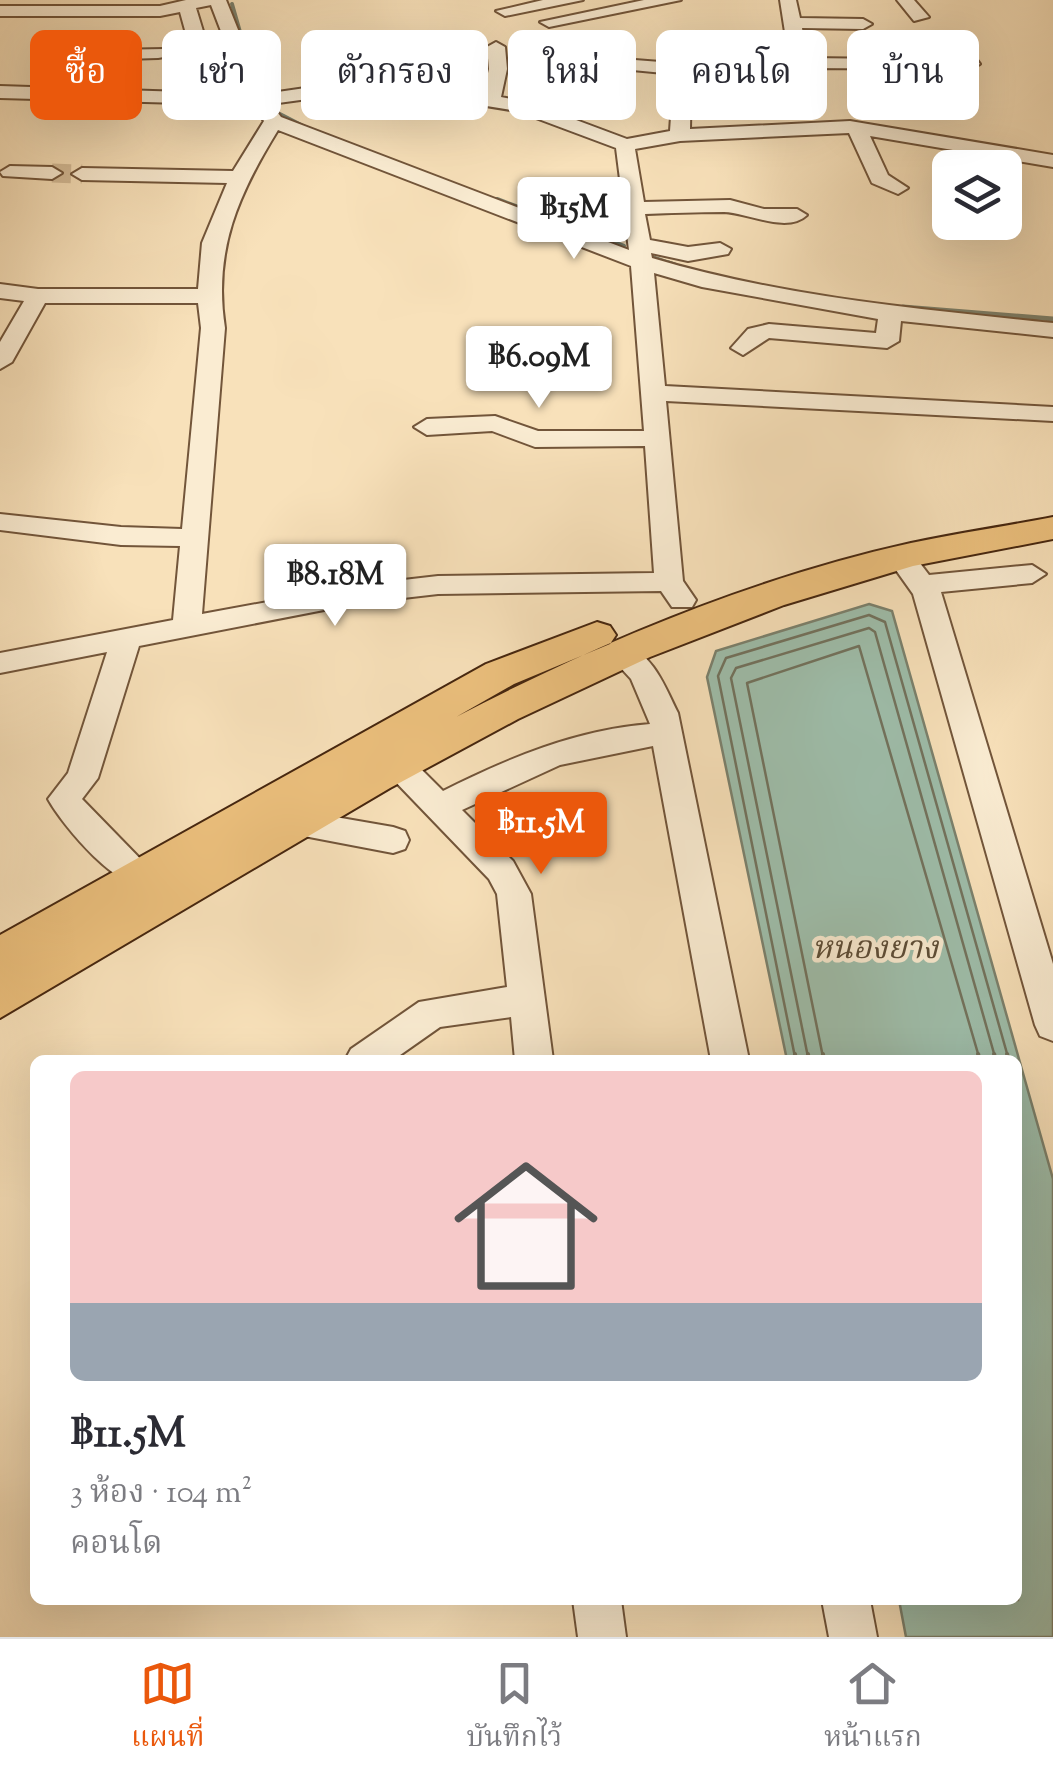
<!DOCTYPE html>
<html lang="th">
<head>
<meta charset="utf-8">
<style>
	body { margin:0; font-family:"Sorts Mill Goudy","Noto Serif Thai",serif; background:#f2f2f3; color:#2b2b33; height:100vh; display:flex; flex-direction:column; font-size:38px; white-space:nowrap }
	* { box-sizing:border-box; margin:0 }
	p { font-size:32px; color:#7c7c81 }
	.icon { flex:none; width:55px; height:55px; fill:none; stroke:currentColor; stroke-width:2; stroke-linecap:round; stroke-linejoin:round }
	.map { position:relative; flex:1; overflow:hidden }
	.panel { position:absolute; left:30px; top:1055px; width:992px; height:550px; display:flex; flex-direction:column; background:#fff; border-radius:15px; box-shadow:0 10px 40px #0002 }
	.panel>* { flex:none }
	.top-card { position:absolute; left:30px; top:30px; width:995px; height:90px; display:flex; gap:20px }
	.fabs { position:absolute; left:932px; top:150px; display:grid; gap:20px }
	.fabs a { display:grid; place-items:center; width:90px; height:90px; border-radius:15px; background:#fff; box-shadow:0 10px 40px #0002; font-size:50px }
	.price { position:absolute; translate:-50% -85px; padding:0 22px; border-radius:10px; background:#fff; color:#222; font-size:32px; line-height:65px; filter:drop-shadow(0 2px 5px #0008) }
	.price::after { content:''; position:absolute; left:50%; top:60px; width:30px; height:22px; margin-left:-15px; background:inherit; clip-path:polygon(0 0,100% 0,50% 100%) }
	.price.selected { background:#ea580c; color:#fff }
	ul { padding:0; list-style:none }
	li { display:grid; align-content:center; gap:20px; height:530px; padding:0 40px }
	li+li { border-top:2px solid #e1e1e2 }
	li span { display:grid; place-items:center; height:310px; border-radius:15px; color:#555 }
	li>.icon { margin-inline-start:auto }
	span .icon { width:180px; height:180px; fill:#fffc; stroke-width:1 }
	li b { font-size:42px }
	.tag { padding:0 35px; border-radius:15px; background:#fff; box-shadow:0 10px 40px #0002; font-size:35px; line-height:90px }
	.tag.selected { background:#ea580c; color:#fff }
	.menu { display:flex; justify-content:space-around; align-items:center; height:140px; border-top:2px solid #e1e1e2; background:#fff; font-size:28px; color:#7c7c81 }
	.menu a { display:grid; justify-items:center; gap:5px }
	.menu .selected { color:#ea580c }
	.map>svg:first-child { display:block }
	.water { fill:#9ebeab; stroke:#7b816d; stroke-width:2.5 }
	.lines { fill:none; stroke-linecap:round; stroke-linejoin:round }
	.shore-far1 { stroke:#72725d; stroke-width:2.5 }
	.shore { stroke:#72725d; stroke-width:4 }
	.stream-far1 { stroke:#7b816d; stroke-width:4 }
	.stream { stroke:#7b816d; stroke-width:5 }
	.minor-tunnel { stroke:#d4bc98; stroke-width:19; stroke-dasharray:19 10; stroke-linecap:butt }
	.minor-casing { stroke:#72553a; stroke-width:4 }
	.major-casing { stroke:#46260f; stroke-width:4 }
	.minor { fill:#faecd2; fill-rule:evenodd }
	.major { fill:#ecc07d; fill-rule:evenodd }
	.labels { text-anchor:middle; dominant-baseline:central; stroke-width:9; stroke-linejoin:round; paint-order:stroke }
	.water-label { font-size:32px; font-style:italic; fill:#5c4c36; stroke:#faecd2 }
</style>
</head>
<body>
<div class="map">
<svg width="1053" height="1637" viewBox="0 0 1053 1637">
	<rect width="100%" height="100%" fill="#f8e1ba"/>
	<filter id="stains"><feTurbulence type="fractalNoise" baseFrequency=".002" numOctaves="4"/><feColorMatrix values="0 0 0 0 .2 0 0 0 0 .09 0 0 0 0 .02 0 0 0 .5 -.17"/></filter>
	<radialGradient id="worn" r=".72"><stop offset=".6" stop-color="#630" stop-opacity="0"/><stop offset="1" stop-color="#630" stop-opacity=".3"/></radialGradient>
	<polygon class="water" points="869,604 892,611 1053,1179 1053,1637 906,1637 899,1600 1018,1600 1018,1060 787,1060 707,677 716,651"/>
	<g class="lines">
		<g class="shore-far1">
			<polyline points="795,1057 718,676 726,658 869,615 885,622 1008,1057"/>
			<polyline points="808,1057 731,678 736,668 869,628 875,632 995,1057"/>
			<polyline points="823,1057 747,683 859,646 979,1057"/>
		</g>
		<g class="shore">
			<polyline points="795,1054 796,1060"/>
			<polyline points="808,1054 809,1060"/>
			<polyline points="823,1054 824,1060"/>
			<polyline points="978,1054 980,1060"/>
			<polyline points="994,1054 996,1060"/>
			<polyline points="1007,1054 1009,1060"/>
		</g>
		<g class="stream-far1">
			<polyline points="232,4 244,46"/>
			<polyline points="274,111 307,128"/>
			<polyline points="497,199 624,246"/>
			<polyline points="652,257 675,265"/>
		</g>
		<g class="stream">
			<polyline points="669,263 675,265"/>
			<polyline points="903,307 1053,319"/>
		</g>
		<polyline class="minor-tunnel" points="52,173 82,174"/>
		<g class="minor-casing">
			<g id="minor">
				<path d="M186 0H226L264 94 381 77 483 94 489 69 487 47 496 42 505 47 507 69 501 97 528 102 627 139 670 131 674 74 622 69 592 73V65L622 59 699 65 789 58 780 0H796L800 18 863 19 872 24 863 29 802 28 807 58 977 60 980 64 971 69 799 68 691 78 690 129 850 121 1053 155V167L870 136 888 175 908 188 898 194 872 183 849 133 680 141 635 149 644 202 730 200 764 209H797L807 215C787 234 749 213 724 212 698 212 672 213 645 214L650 240 688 247 720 243 731 249 728 254 688 261 651 253 652 258C783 297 918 309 1053 323V337L901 321 899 341 887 348 769 338 743 355 731 348 748 329 769 324 876 333 878 319 702 287 654 273 665 386 1053 407V421L666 401 683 581 696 600 692 607H672L661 591 438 594 360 603 139 646 98 778 82 799 157 876 152 885C121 896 63 826 48 799L68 773 107 652 0 673V653L173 620 180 546 121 545 0 530V514L121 527 182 529 201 328 198 303H45L12 362 0 369V342L24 301 0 298V284L38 289H198L202 243 227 183 82 180 72 174 82 168 233 171 264 121 253 105 0 98V86L245 94 211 5 196 8 206 41 197 46 188 41 180 12 160 16H0V6H160ZM381 89 517 111 616 148 629 250 281 117 271 104ZM278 130 631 266 644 431H538L495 416 427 419 414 427 427 435 492 431 535 447 645 446 654 573 438 576 360 585 202 614 225 328C213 251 238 195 278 130Z"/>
				<polygon points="543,0 583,0 505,16 496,11"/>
				<polygon points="644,0 681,0 549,27 540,22"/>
				<polygon points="897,0 914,0 929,17 914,21"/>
				<polygon points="164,49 164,57 158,58 57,61 48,56 57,51"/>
				<polygon points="10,166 52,167 62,173 52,179 3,176 0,172"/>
				<polygon points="900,547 910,550 929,575 1032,565 1046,574 1032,583 941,592 1053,964 1053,1041 1040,1036 1035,1025 913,594 886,556"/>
				<path d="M623 644C653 653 665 687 678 713L749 1060H711L653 746 560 765 462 810 513 861 531 894 553 1060H515L511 1017 440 1027 393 1060H345L351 1049 419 1002 507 987 497 894 489 879 388 774 383 766 388 758H410L443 791C509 758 575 730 650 724L631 679 608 654Z"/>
				<polygon points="295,810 393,827 405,831 409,840 405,849 393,853 283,832 279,823 283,814"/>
				<polygon points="573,1600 621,1600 626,1637 578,1637"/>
				<polygon points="822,1600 870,1600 877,1637 829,1637"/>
			</g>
		</g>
		<g class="major-casing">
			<path id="major" d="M1053 517V539L913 566 784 605 650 657 518 719 390 788 0 1018V935L486 664 597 622 610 626 616 635 610 644 514 684 456 717C598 643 753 578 911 543 958 533 1006 526 1053 517Z"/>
		</g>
		<use href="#minor" class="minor"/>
		<use href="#major" class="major"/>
	</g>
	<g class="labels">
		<g class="water-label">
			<text x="875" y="950">หนองยาง</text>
		</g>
	</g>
	<rect width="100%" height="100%" filter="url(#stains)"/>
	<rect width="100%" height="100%" fill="url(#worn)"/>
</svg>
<div class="fabs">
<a><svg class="icon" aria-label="layers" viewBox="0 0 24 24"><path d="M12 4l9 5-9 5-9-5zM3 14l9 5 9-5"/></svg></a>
</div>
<b class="price" style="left:574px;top:262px">฿15M</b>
<b class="price" style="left:539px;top:411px">฿6.09M</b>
<b class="price" style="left:335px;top:629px">฿8.18M</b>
<b class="price selected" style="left:541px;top:877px">฿11.5M</b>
<div class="top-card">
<a class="tag selected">ซื้อ</a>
<a class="tag">เช่า</a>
<a class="tag">ตัวกรอง</a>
<a class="tag">ใหม่</a>
<a class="tag">คอนโด</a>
<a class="tag">บ้าน</a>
</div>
<section class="panel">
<ul>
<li><span style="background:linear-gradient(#f6c9c9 75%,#9aa5b1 0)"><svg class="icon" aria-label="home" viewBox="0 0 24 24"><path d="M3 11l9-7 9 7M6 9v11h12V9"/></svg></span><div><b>฿11.5M</b><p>3 ห้อง · 104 m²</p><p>คอนโด</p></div></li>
</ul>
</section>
</div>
<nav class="menu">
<a class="selected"><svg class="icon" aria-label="map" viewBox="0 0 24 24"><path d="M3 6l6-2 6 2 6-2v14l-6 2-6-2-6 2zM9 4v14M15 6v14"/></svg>แผนที่</a>
<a><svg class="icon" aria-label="saved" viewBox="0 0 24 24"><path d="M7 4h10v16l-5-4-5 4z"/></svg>บันทึกไว้</a>
<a><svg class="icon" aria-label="home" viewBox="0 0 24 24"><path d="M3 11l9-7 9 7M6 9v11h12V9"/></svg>หน้าแรก</a>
</nav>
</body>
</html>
